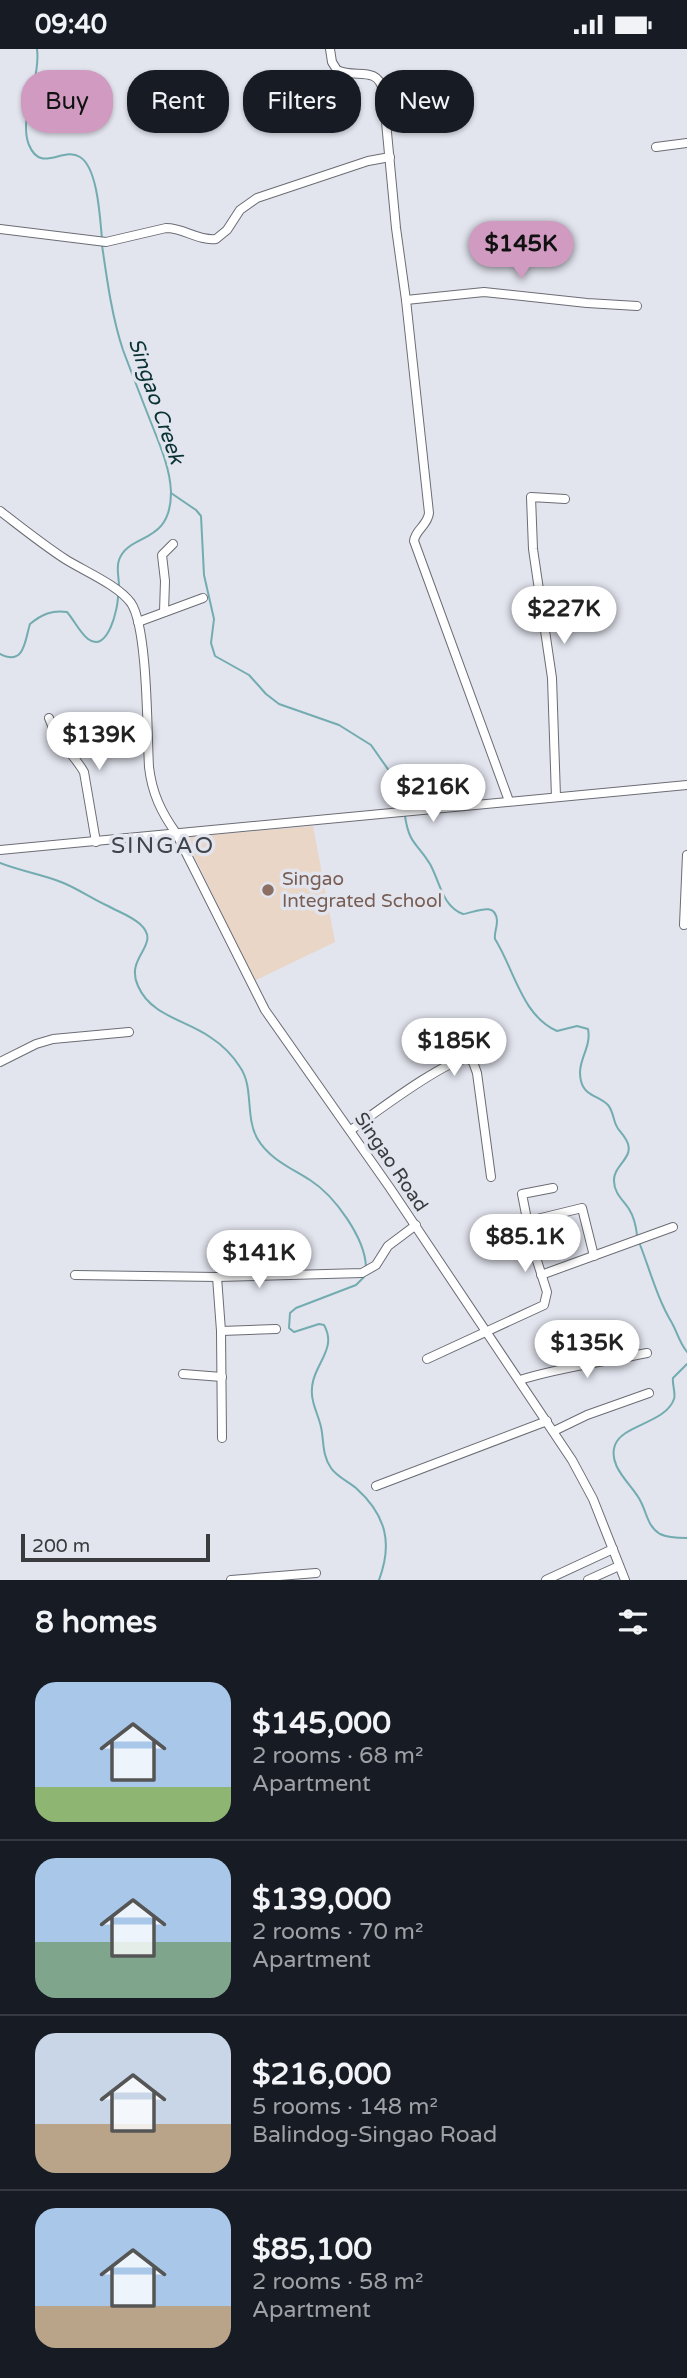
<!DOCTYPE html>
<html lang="en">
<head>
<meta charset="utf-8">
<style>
	body { margin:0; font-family:"Varela Round",sans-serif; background:#20242c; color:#f1f3f6; height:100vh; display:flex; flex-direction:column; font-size:26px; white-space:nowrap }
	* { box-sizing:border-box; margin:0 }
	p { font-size:23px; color:#9ea1a6 }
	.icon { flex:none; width:38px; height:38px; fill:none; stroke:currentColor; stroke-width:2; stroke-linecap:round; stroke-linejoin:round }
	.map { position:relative; height:1531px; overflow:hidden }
	.drawer { display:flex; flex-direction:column; background:#171b24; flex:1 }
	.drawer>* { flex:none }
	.top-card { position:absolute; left:21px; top:21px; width:646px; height:63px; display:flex; gap:14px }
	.scale { position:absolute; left:21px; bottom:18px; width:189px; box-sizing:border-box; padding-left:7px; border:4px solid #3a3b3f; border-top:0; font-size:19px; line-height:24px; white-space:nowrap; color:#3a3b3f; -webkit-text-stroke:5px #e2e4ee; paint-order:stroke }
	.price { position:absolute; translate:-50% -60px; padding:0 16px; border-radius:24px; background:#fff; color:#222; font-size:23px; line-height:46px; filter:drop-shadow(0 2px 4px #0008) }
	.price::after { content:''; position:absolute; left:50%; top:42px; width:21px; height:16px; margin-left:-10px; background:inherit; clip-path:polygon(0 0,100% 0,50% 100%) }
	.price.on { background:#d09ac1; color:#111 }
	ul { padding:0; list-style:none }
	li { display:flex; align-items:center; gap:21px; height:175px; padding:0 35px }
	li+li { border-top:2px solid #363941 }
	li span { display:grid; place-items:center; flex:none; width:196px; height:140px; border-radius:21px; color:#555 }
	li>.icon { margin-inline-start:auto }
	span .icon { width:84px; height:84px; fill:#fffc; stroke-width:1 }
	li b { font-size:30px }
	h2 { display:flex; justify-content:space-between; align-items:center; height:84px; padding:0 35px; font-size:30px }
	.tag { padding:0 24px; border-radius:28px; background:#171b24; box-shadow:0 2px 5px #0004; font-size:24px; line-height:63px }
	.tag.on { background:#d09ac1; color:#111 }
	.status { display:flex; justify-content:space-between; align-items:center; height:49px; padding:0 35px; background:#171b24; direction:ltr }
	.status svg { height:19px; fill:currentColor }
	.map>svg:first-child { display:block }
	.education { fill:#ead6c7 }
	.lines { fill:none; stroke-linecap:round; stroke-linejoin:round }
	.stream { stroke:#72acb0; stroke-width:2 }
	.minor-casing { stroke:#6b6d75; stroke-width:10 }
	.minor { stroke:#fff; stroke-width:8 }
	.education-dot { fill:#8d6e63; stroke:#e2e4ee; stroke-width:2.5 }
	.labels { text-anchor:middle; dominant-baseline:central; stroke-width:7; stroke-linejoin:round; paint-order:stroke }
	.education-label { font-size:19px; fill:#785e54; stroke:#e2e4ee; text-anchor:start }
	.street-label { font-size:19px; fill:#3a3b3f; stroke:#e2e4ee }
	.water-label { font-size:21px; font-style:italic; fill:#083234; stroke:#e2e4ee }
	.quarter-label { font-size:23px; letter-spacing:2px; fill:#41434b; stroke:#e2e4ee }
</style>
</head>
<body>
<div class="status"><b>09:40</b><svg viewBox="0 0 49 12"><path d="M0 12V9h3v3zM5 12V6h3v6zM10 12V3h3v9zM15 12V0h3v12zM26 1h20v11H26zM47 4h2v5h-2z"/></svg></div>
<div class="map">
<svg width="687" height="1531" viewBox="0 0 687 1531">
	<rect width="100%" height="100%" fill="#e2e4ee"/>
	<polygon class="education" points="313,777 335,893 254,932 185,788"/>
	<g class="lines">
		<g class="stream">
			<path d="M37 0C41 30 18 69 29 96 41 125 63 97 80 108 98 119 100 170 102 190"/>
			<path d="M102 196C107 231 112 268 123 301 132 325 141 348 150 371 159 394 170 418 171 443 171 497 129 483 119 511 116 519 119 529 119 537"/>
			<polyline points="171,444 196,461 201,467 204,526 214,570 211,594 215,607 249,626 266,645 279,655 339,676 371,696 392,726 404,759"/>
			<path d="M0 605C25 618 25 590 30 575 42 565 52 561 67 563 74 571 80 584 88 590 108 605 118 559 118 547"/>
			<path d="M405 767C409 795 417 794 430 815 440 833 442 857 463 865 474 864 496 851 497 872 497 879 494 884 495 890 514 920 522 967 557 982L577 977 588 980C592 999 576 1012 581 1032 585 1048 599 1046 608 1056 613 1062 613 1069 616 1076 618 1081 622 1084 625 1089 638 1108 613 1115 614 1132 614 1144 623 1151 629 1160 634 1168 636 1177 637 1186"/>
			<path d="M0 814C20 822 41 825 61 833 77 839 92 850 108 857 119 863 131 867 140 875 163 896 124 907 138 937 151 967 186 971 210 988 221 995 233 1007 240 1018 254 1038 245 1067 257 1089 269 1110 291 1119 310 1131 335 1147 365 1189 366 1218"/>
			<path d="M639 1193C650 1221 657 1249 672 1274 678 1285 679 1293 687 1303"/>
			<path d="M364 1228 356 1236 296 1259 290 1264 289 1279 294 1283 319 1275 324 1276C340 1304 305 1319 313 1352 315 1361 319 1369 321 1378 324 1391 322 1407 331 1419 336 1427 349 1433 356 1439 386 1466 393 1494 379 1531"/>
			<path d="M687 1315 673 1329C672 1336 676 1344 674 1350 666 1374 622 1376 615 1396 607 1418 633 1436 641 1453 647 1465 648 1478 660 1485 668 1489 678 1489 687 1489"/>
		</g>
		<g class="minor-casing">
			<g id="minor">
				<path d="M330 0 332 13 337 21C355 30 377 16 383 41L396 179 406 251 429 464C428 476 415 481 414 492L509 752"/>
				<polyline points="656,98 687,94"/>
				<path d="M0 180 106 193 166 179C184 179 198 192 216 190L227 181 240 161 257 149 368 112 390 108"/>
				<polyline points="406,251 484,243 587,254 637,257"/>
				<path d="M0 462C21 478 42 495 65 510 84 522 118 536 131 554 148 579 147 684 149 718 152 744 161 763 176 784L265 961 390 1139 572 1411 593 1450 625 1531"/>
				<polyline points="164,563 165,532 162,506 173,495"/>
				<polyline points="138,573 203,549"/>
				<path d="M49 669C58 695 71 701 84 723L96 793"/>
				<polyline points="556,748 552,629 533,500 531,448 565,450"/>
				<polyline points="0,801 687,736"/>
				<polyline points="684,876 687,806"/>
				<polyline points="0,1013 36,995 53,990 129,983"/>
				<path d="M351 1081C371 1067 449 1007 469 1010L473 1013 477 1024 491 1128"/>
				<polyline points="527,1175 537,1170 582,1159 594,1207"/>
				<polyline points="75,1226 217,1228 362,1224 376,1216 388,1197 416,1176"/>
				<polyline points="541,1226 673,1178"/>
				<polyline points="217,1228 221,1282 222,1389"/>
				<polyline points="221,1282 276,1280"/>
				<polyline points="427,1310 544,1256 547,1243 532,1196 522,1145 553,1139"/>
				<polyline points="183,1325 222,1328"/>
				<path d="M520 1331C561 1318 604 1313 647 1304"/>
				<polyline points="554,1382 587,1366 649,1344"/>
				<polyline points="376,1437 547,1372"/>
				<polyline points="231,1531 316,1524"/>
				<polyline points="546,1531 613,1500"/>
				<polyline points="588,1531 619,1517"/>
			</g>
		</g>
		<use href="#minor" class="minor"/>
	</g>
	<circle class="education-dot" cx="268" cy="841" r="7"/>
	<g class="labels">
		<g class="education-label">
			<text x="282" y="830">Singao<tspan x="282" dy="22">Integrated School</tspan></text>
		</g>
		<g class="street-label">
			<text transform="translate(391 1113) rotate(56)">Singao Road</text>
		</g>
		<g class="water-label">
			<text transform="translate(156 352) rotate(71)">Singao Creek</text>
		</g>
		<g class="quarter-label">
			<text x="163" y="797">SINGAO</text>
		</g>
	</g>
</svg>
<div class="scale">200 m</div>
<b class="price on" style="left:521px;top:232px">$145K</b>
<b class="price" style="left:564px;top:597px">$227K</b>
<b class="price" style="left:99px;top:723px">$139K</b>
<b class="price" style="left:433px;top:775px">$216K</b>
<b class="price" style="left:454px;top:1029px">$185K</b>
<b class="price" style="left:525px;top:1225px">$85.1K</b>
<b class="price" style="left:259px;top:1241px">$141K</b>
<b class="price" style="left:587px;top:1331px">$135K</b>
<div class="top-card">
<a class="tag on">Buy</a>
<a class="tag">Rent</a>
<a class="tag">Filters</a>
<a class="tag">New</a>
</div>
</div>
<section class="drawer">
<h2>8 homes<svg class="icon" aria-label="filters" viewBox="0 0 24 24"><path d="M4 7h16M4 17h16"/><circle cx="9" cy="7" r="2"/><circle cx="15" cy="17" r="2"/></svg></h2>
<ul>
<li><span style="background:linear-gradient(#a9c7e8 75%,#8fb573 0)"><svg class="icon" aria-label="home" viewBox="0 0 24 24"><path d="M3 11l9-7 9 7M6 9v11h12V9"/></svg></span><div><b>$145,000</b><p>2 rooms · 68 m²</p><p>Apartment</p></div></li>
<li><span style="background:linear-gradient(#a9c7e8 60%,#7fa58c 0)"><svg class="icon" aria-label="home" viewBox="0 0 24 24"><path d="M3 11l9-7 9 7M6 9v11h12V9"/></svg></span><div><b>$139,000</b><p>2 rooms · 70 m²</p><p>Apartment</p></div></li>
<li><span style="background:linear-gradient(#c9d6e8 65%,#b9a48a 0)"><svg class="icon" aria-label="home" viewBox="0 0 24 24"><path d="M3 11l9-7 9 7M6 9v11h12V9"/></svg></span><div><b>$216,000</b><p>5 rooms · 148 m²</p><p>Balindog-Singao Road</p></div></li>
<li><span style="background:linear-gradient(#a9c7e8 70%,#b9a48a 0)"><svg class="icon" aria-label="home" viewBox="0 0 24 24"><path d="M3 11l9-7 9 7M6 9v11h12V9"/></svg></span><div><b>$85,100</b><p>2 rooms · 58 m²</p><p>Apartment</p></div></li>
</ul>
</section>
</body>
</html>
